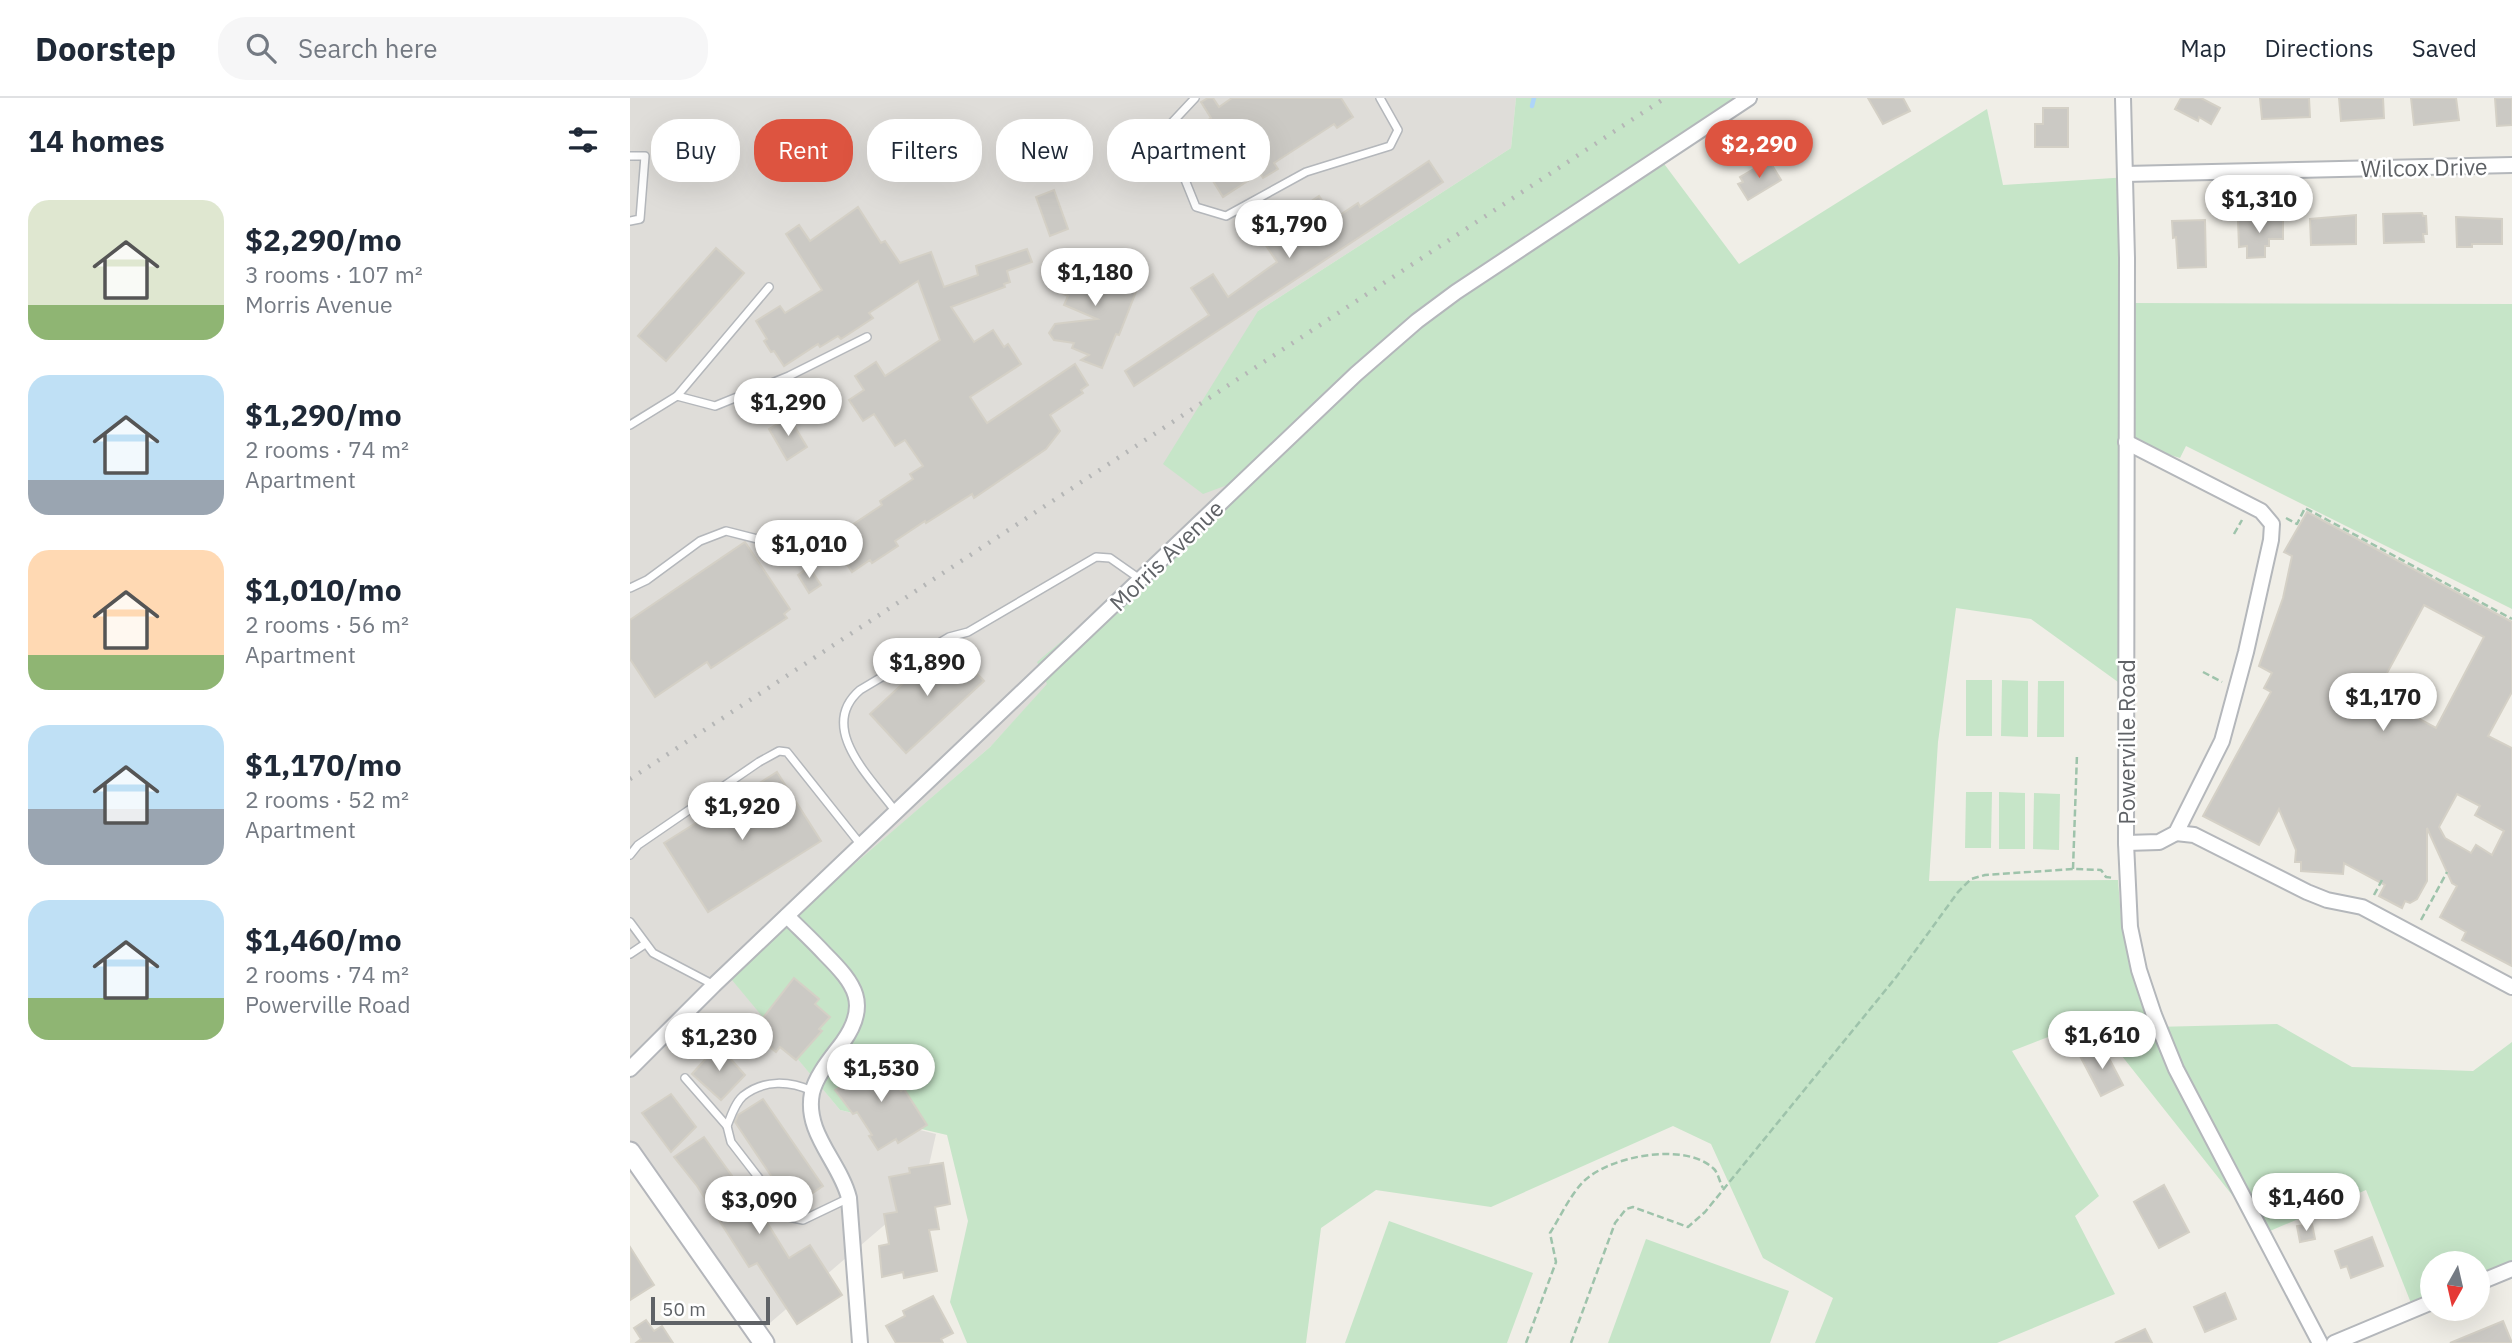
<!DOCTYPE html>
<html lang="en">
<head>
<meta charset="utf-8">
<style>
	body { margin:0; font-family:"IBM Plex Sans",sans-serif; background:#f6f6f7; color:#1f2937; height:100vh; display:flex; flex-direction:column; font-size:26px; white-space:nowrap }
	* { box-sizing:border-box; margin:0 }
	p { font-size:23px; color:#747a83 }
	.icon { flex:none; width:38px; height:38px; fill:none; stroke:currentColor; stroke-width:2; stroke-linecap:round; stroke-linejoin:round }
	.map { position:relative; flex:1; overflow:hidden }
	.side { display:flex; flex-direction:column; background:#fff; width:630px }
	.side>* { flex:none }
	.banner { position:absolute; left:21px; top:21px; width:665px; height:63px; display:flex; gap:14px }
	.needle { width:46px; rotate:188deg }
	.tools { position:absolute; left:1790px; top:1153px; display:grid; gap:14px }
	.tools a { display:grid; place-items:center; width:70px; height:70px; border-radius:50%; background:#fff; box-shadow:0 7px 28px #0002; font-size:35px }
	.scale { position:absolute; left:21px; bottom:18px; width:119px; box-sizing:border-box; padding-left:7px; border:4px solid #5f6266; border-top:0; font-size:19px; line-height:24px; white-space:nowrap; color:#5f6266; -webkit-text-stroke:5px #fff; paint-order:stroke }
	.price { position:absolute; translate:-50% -60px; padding:0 16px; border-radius:24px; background:#fff; color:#222; font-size:23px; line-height:46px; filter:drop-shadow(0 2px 4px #0008) }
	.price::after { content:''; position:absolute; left:50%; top:42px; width:21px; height:16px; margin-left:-10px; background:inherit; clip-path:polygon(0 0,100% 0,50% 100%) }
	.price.current { background:#dd5440; color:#fff }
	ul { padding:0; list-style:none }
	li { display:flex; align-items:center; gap:21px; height:175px; padding:0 28px }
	li span { display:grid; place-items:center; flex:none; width:196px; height:140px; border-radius:21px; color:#555 }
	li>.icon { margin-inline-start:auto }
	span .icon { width:84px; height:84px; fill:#fffc; stroke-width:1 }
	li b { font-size:30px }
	h2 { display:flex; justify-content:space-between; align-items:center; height:84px; padding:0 28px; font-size:30px }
	.chip { padding:0 24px; border-radius:28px; background:#fff; box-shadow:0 7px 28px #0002; font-size:24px; line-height:63px }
	.chip.current { background:#dd5440; color:#fff }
	header { display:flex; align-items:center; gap:42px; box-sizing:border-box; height:98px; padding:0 35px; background:#fff; border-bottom:2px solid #e0e1e3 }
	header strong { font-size:33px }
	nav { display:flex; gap:38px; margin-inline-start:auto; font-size:24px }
	.search { width:490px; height:63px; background:#f6f6f7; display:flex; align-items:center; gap:18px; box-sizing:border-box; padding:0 24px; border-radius:28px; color:#747a83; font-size:26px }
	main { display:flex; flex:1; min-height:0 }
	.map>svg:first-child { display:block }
	.industrial { fill:#dfddd9 }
	.green { fill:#c6e5c8 }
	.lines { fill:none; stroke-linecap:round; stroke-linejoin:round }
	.stream { stroke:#aed5f9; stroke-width:4.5 }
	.building { fill:#cbc9c4; stroke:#d4d0c6; stroke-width:2; fill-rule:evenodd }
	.lane-casing { stroke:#b4b7bb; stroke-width:10 }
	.street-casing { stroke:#b4b7bb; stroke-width:18 }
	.secondary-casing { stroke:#b4b6bb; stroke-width:23 }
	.path { stroke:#9ec3ab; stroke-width:2.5; stroke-dasharray:7 3.5; stroke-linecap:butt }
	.lane { stroke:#fff; stroke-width:7 }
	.street { stroke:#fff; stroke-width:14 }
	.secondary { stroke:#fff; stroke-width:19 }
	.rail { stroke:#b5b6b6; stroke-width:4.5; stroke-dasharray:2 9; stroke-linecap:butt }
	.labels { text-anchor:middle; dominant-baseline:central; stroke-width:5; stroke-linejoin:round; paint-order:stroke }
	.street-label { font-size:23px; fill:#5f6266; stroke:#fff }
</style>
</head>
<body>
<header>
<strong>Doorstep</strong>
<div class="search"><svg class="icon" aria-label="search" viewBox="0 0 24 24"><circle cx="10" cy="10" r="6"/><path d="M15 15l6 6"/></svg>Search here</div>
<nav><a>Map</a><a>Directions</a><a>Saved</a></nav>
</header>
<main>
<section class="side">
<h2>14 homes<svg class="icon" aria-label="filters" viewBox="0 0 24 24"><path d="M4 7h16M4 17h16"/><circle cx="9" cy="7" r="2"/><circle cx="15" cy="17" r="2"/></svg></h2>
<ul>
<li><span style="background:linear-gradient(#dfe7d0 75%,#8fb573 0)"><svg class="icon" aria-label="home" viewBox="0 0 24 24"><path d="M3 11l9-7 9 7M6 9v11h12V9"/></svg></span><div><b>$2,290/mo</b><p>3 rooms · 107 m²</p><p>Morris Avenue</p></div></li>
<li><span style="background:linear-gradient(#bfe0f5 75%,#9aa5b1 0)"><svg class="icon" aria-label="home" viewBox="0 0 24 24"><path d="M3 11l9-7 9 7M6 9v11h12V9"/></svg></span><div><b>$1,290/mo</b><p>2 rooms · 74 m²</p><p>Apartment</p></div></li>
<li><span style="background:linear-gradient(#ffd9b3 75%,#8fb573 0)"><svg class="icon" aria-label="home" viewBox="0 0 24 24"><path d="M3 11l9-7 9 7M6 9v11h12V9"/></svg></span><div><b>$1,010/mo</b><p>2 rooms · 56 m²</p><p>Apartment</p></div></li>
<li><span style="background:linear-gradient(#bfe0f5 60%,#9aa5b1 0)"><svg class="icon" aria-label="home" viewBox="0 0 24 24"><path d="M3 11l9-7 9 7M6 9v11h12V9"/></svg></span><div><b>$1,170/mo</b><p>2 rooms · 52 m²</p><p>Apartment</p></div></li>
<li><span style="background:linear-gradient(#bfe0f5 70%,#8fb573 0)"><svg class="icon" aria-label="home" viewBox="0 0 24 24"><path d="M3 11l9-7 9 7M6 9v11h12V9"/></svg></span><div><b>$1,460/mo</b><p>2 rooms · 74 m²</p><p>Powerville Road</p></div></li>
</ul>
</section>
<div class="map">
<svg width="1882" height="1245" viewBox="0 0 1882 1245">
	<rect width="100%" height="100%" fill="#f0eee7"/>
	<polygon class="industrial" points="0,0 886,0 881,50 628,213 632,373 418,586 360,649 98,876 210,1012 306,1036 293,1094 126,1237 0,1051"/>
	<g class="green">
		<polygon points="886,0 1117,0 1029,59 1109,166 1357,11 1373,87 1499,79 1499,205 1882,206 1882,511 1556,348 1550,360 1497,344 1488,584 1401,521 1326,510 1308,644 1299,783 1488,782 1491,820 1509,899 1524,929 1647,926 1722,969 1843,973 1882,944 1882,1169 1848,1183 1848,1166 1802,1166 1802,1201 1783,1210 1736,1092 1633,1136 1484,948 1449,927 1382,953 1469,1098 1445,1118 1485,1196 1367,1245 1185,1245 1203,1200 1133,1160 1081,1046 1043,1028 861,1109 746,1092 691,1130 676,1245 337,1245 320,1204 338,1123 317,1037 210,1012 97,876 360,649 417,586 407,564 630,375 573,396 533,366 628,213 881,50"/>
		<rect x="1336" y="582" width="26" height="56"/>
		<polygon points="1372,582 1398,583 1398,639 1371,638"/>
		<polygon points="1408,583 1434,583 1434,639 1407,639"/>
		<polygon points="1336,694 1362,694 1361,750 1335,750"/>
		<polygon points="1369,694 1395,695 1395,751 1369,751"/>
		<polygon points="1404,695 1430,696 1429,752 1403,751"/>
		<polygon points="759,1123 903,1175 877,1245 715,1245"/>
		<polygon points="1016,1141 1159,1193 1140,1245 978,1245"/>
	</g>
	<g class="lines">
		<polyline class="stream" points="902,8 904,0"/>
	</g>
	<g class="building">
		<polygon points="578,0 583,0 589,9 602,0 711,0 723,19 707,30 704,26 644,65 648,71 633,80 630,75 593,99 555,38 581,20 571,4"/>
		<polygon points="1238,0 1273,0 1280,13 1253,26"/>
		<polygon points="1551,0 1571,0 1590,10 1581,26 1569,19 1568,23 1545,11"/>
		<polygon points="1630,0 1679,0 1680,19 1632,21"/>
		<polygon points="1709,0 1753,0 1754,20 1711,23"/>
		<polygon points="1781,0 1826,0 1829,22 1784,27"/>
		<polygon points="1865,0 1882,0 1882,27 1867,28"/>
		<polygon points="1413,10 1438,10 1438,49 1405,49 1405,26 1413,26"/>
		<polygon points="1139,62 1151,82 1118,102 1108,86 1113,84 1110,79"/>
		<polygon points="799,63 813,84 504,288 495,273 579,217 561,190 583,176 598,199 647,164 631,140 654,124 649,117 668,105 671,110 689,98 704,121 728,105 730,109"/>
		<polygon points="424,92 438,131 420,138 406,99"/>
		<polygon points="228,109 251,145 255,143 270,165 301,154 314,189 348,177 346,168 397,151 402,164 377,173 380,184 374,186 375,189 321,209 344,244 363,232 374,249 378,246 391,266 340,299 357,325 445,266 458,287 451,292 453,295 420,317 430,333 416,351 344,400 342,396 296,425 295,423 265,443 268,448 242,465 240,462 222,474 201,441 252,407 250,403 283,381 280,376 293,368 275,342 265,348 244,316 233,323 219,302 234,292 225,278 246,264 255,278 310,242 288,183 239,215 243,220 211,241 208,238 190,249 188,246 154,268 144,253 141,254 134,243 137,241 126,223 150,208 155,215 192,192 156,136 169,127 180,143"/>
		<polygon points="1792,115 1793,118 1796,118 1797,136 1793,136 1794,144 1754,145 1753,116"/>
		<polygon points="1726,117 1726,146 1681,147 1680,121"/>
		<polygon points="1826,119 1872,121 1872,146 1842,146 1842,149 1827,149"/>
		<polygon points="1653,121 1653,141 1639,141 1639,148 1635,148 1635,159 1617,160 1617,148 1609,149 1608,122"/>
		<polygon points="1575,122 1576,169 1548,170 1546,139 1543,140 1542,123"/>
		<polygon points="86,150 114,175 36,263 8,238"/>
		<polygon points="457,158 501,176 499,181 509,186 489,237 486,236 472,270 451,262 459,257 442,250 444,245 424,242 419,235 425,226 467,221 434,207 438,198 423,191 430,173 444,178 448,166 453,168"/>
		<polygon points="159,319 177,349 157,362 139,331"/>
		<path d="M1677 414 1882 524V594L1858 638 1882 650V868L1832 842 1836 834 1810 819 1827 788 1822 785 1797 730V783L1787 801 1780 805 1775 803 1772 810 1749 798 1755 787 1714 765 1713 776 1671 773V764H1665L1666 752 1649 711 1629 747 1573 718 1641 594 1634 590 1642 575 1629 568 1653 500 1662 458 1654 454ZM1794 507 1854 539 1806 630 1745 597ZM1827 696 1850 708 1845 717 1874 733 1862 757 1846 747 1841 755 1815 740 1809 729Z"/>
		<polygon points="115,444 160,511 154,516 157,520 81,570 77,564 25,599 0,561 0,522"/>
		<polygon points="179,469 191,487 179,495 168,477"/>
		<polygon points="319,546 354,583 276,655 240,616 309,552"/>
		<polygon points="147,674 191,743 78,814 34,745"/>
		<polygon points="164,880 189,901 185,906 200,919 189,931 192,933 166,962 150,949 146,954 122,934"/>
		<polygon points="88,947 115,977 91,1002 62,976"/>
		<polygon points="1472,947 1493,987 1471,998 1450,958"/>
		<polygon points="248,958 271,993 274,991 297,1027 268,1045 266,1041 248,1052 239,1038 242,1037 227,1014 223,1016 205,992 223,981 220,976"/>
		<polygon points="41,996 66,1029 41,1054 12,1015"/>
		<polygon points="133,1001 193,1088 162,1109 105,1024 108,1017"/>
		<polygon points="74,1039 108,1086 112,1084 159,1160 180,1147 212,1197 167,1226 127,1165 119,1169 67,1088 44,1059"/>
		<polygon points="313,1065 320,1106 305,1109 309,1131 299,1132 307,1173 274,1180 273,1174 252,1179 249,1148 259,1146 254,1116 267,1114 259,1079 280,1075 279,1070"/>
		<polygon points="1534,1087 1559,1134 1529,1150 1504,1104"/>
		<polygon points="1682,1126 1685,1141 1670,1144 1667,1128"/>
		<polygon points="1742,1139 1753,1168 1721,1180 1717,1168 1711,1170 1705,1153"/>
		<polygon points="0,1149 24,1187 0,1202"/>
		<polygon points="1595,1195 1606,1221 1575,1234 1564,1209"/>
		<polygon points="303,1198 323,1235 311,1241 313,1245 266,1245 256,1228 275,1218 273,1213"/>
		<polygon points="16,1222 24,1233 32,1228 43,1245 6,1245 11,1241 4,1230"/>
		<polygon points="1873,1223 1882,1245 1820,1245"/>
		<polygon points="1515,1231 1522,1245 1485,1245"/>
	</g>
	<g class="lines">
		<g class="lane-casing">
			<g id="lane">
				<polyline points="565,0 535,32 566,109 596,118 676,74 760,48 768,32 750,0"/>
				<polyline points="0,58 15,58 10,121 0,123"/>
				<polyline points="47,298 85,308 159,278 237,239"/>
				<polyline points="0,327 47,298 139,189"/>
				<polyline points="0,490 17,482 70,443 96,433 139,444 182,432"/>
				<path d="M266 714C242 681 186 630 230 592L319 539 338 534 466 459 480 460 510 481"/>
				<polyline points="0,757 8,747 129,664 149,653 157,654 231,747"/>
				<polyline points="0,824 23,855 84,887"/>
				<polyline points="0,856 15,846"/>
				<polyline points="55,980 97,1028"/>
				<path d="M182 993C160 983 134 981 113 998 105 1005 101 1018 97 1028L101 1044 159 1119 173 1122 219 1100"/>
			</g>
		</g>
		<g class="street-casing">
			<g id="street">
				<polyline points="1493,0 1497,160 1496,745 1500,829 1509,872 1524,917 1546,971 1690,1245"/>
				<polyline points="1495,76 1882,67"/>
				<polyline points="1546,735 1564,737 1677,794 1697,802 1732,809 1882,889"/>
				<polyline points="1496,745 1529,744 1546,735 1592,643 1616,554 1641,442 1642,426 1631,413 1496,344"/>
				<path d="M157 818C170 831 183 843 195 856 225 886 240 906 213 944 202 959 186 977 182 995 174 1035 210 1064 219 1100L230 1245"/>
				<polyline points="0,971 84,887 726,276 787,223 826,194 1119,0"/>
				<polyline points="1848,1185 1882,1171"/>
				<polyline points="1704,1245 1802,1204"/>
			</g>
		</g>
		<g class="secondary-casing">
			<polyline id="secondary" points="0,1054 134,1245"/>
		</g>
		<g class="path">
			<polyline points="1656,420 1667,426 1675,410 1882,521"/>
			<polyline points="1604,436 1612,422"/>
			<polyline points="1573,574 1592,584"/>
			<polyline points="1443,771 1447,656"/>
			<polyline points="1744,797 1752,782"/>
			<polyline points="1791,822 1817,774"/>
			<path d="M896 1245 926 1164 920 1135C930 1119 940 1098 952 1085 977 1058 1056 1043 1084 1071 1088 1075 1090 1085 1093 1090"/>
			<polyline points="941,1245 985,1125 996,1111 1003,1109 1058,1129 1075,1114 1267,878 1328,794 1341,781 1355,777 1443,771 1471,772 1476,779 1484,780"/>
		</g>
		<use href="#lane" class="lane"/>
		<use href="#street" class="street"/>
		<use href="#secondary" class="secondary"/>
		<polyline class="rail" points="0,681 1035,0"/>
	</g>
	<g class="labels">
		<g class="street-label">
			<text transform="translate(1794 69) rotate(-1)">Wilcox Drive</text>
			<text transform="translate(536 457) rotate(-44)">Morris Avenue</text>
			<text transform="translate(1496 644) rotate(-90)">Powerville Road</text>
		</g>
	</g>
</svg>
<div class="tools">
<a><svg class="needle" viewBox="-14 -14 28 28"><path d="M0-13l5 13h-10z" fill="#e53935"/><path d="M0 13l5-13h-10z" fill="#747a83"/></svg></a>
</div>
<div class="scale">50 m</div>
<b class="price current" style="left:1129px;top:82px">$2,290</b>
<b class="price" style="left:1629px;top:137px">$1,310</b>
<b class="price" style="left:659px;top:162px">$1,790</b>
<b class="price" style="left:465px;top:210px">$1,180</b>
<b class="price" style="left:158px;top:340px">$1,290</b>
<b class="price" style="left:179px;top:482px">$1,010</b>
<b class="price" style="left:297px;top:600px">$1,890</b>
<b class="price" style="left:1753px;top:635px">$1,170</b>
<b class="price" style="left:112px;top:744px">$1,920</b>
<b class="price" style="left:1472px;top:973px">$1,610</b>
<b class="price" style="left:89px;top:975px">$1,230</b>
<b class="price" style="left:251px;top:1006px">$1,530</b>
<b class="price" style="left:1676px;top:1135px">$1,460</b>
<b class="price" style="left:129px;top:1138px">$3,090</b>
<div class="banner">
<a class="chip">Buy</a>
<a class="chip current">Rent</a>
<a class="chip">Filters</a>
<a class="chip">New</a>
<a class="chip">Apartment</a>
</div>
</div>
</main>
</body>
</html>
